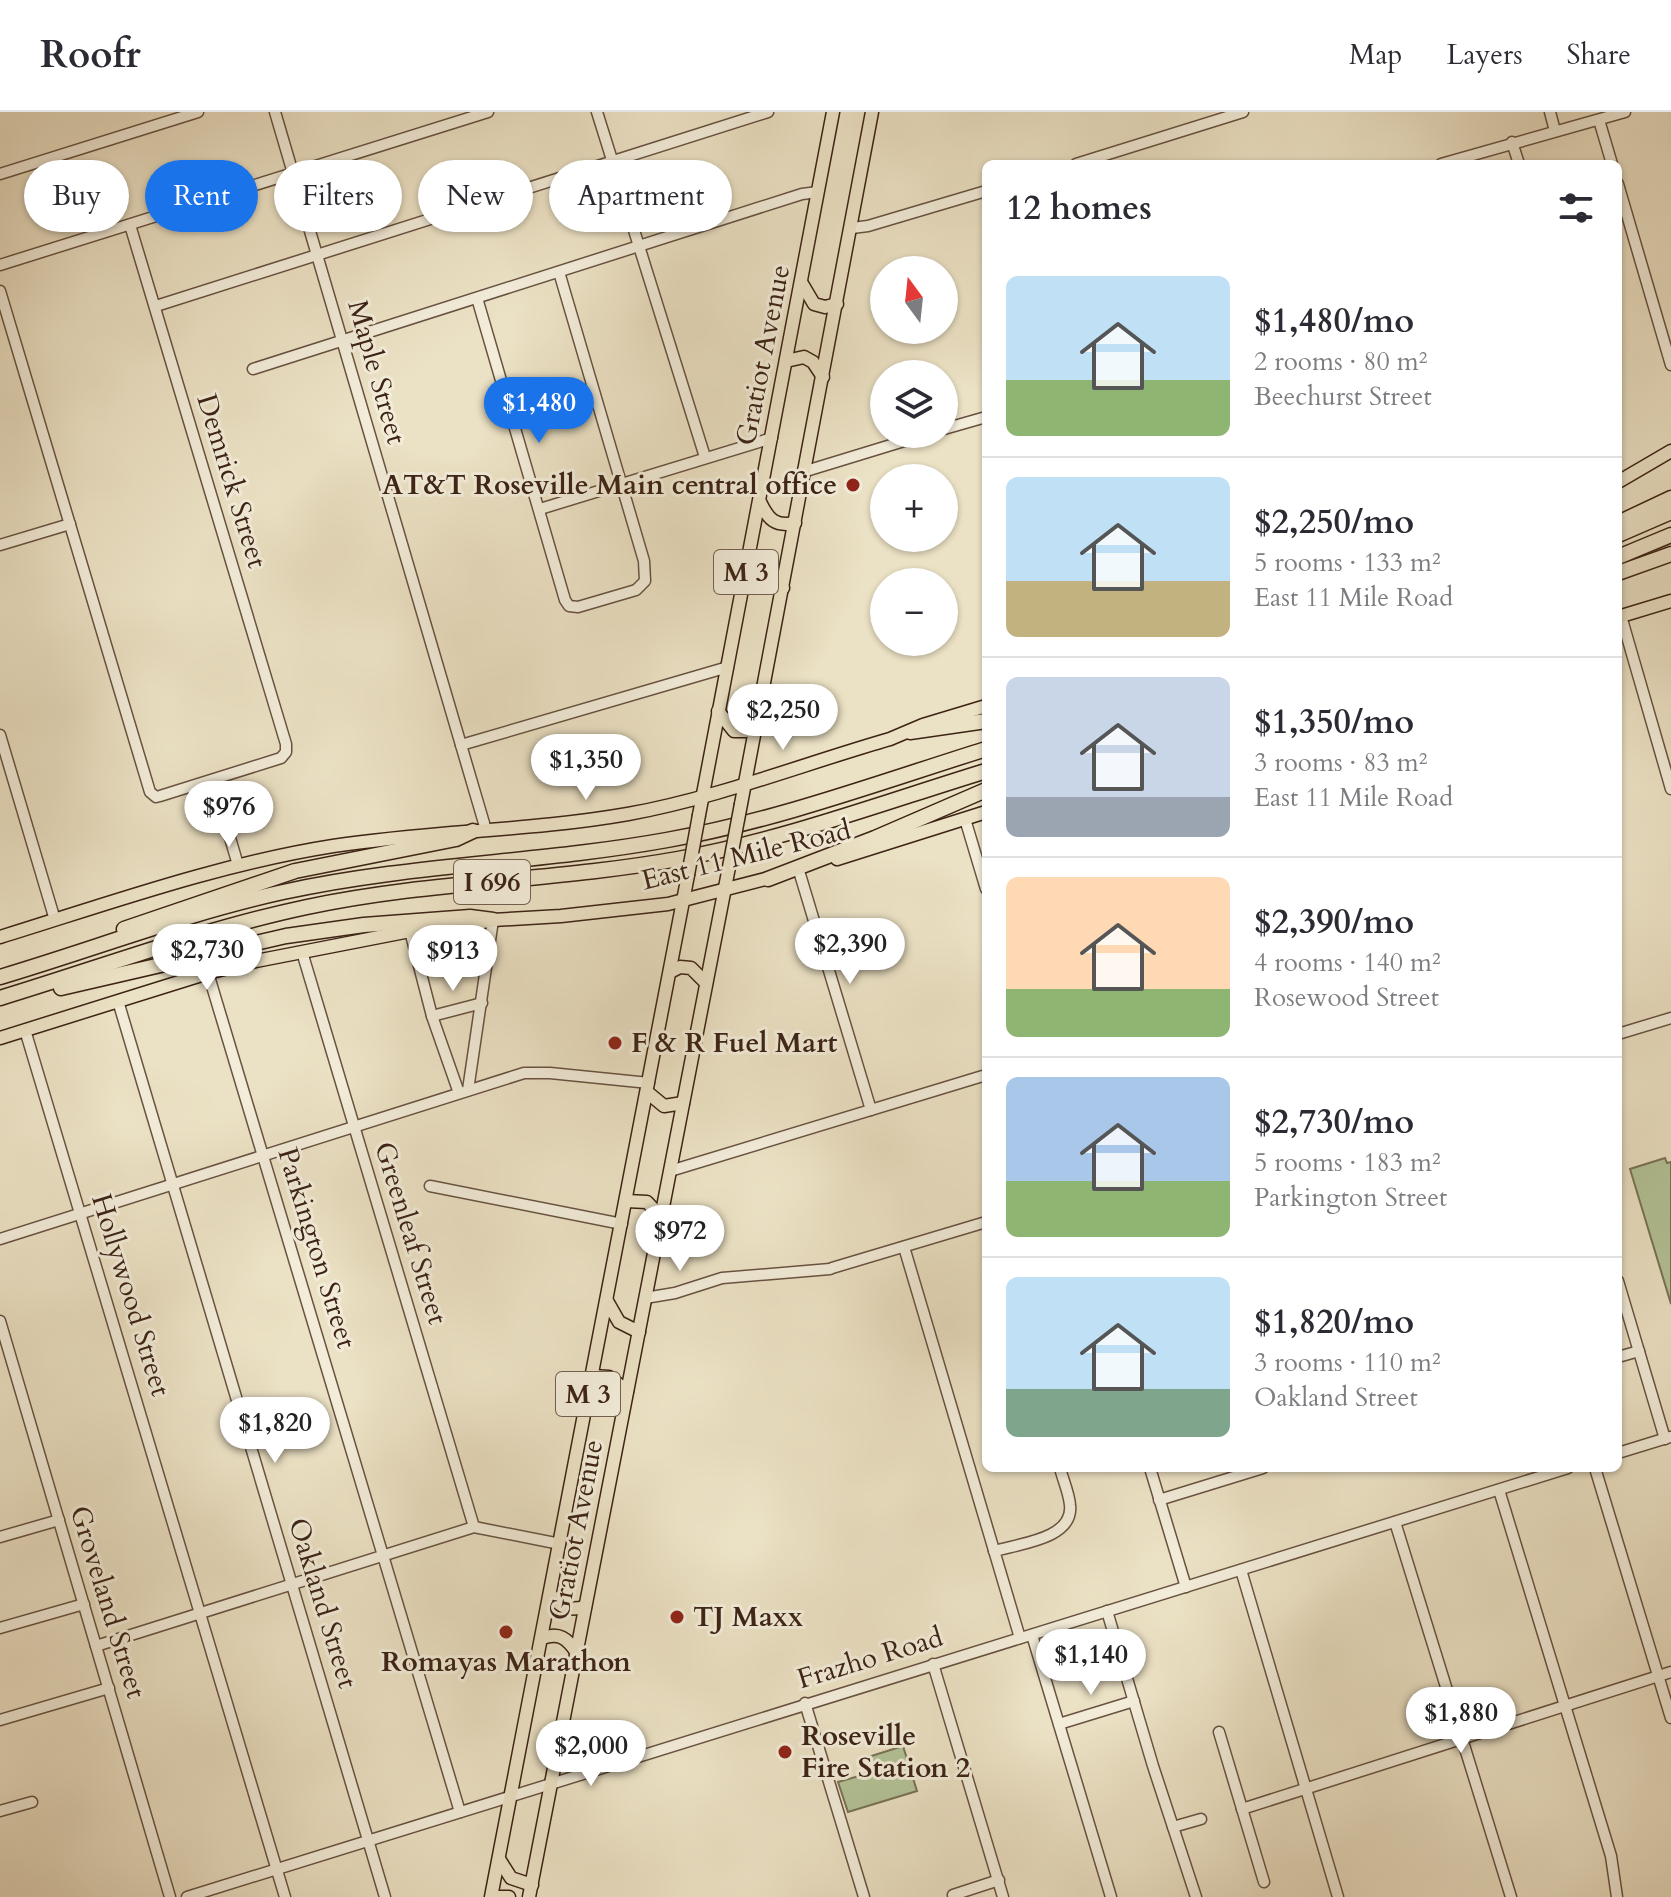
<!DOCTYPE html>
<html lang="en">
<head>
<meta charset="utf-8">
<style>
	body { margin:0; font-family:Cardo,serif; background:#f2f2f3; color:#2b2b33; height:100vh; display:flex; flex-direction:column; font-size:30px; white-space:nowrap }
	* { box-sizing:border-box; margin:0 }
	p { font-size:26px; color:#7c7c81 }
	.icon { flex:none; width:44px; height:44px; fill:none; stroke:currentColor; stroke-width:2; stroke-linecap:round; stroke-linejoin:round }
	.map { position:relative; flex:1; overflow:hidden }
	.side { position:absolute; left:982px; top:48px; width:640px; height:1312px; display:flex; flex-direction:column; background:#fff; border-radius:12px; box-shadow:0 2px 6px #0004 }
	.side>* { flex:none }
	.hud { position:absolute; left:24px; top:48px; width:760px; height:72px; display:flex; gap:16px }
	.needle { width:52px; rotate:345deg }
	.fabs { position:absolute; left:870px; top:144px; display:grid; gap:16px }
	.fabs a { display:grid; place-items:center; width:88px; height:88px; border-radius:50%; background:#fff; box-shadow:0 2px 6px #0004; font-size:40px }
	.price { position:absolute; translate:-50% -68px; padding:0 18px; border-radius:28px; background:#fff; color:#222; font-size:26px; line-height:52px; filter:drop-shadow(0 2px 4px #0008) }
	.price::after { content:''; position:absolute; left:50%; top:48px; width:24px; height:18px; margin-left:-12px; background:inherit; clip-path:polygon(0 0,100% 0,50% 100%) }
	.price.current { background:#1a73e8; color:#fff }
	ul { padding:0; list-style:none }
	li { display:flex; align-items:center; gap:24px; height:200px; padding:0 24px }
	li+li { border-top:2px solid #e1e1e2 }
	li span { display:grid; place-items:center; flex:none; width:224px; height:160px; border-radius:12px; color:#555 }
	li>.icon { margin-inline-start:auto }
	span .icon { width:96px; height:96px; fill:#fffc; stroke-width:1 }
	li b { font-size:34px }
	h2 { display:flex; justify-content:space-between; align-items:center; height:96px; padding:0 24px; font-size:34px }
	.pill { padding:0 28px; border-radius:36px; background:#fff; box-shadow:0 2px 6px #0004; font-size:28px; line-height:72px }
	.pill.current { background:#1a73e8; color:#fff }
	header { display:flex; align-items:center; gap:48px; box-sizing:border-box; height:112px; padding:0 40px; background:#fff; border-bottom:2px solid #e1e1e2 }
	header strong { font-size:38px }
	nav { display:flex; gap:44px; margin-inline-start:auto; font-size:28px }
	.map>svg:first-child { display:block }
	.green { fill:#b3c397; stroke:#787356; stroke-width:2 }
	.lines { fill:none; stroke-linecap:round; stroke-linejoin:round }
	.minor-casing { stroke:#685241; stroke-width:13 }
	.major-casing { stroke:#3c2315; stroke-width:15 }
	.highway-casing { stroke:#3c2315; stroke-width:17 }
	.minor { stroke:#f2ecd9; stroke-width:10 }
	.major { stroke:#ebe1c4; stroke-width:12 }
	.highway { stroke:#ebe1c4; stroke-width:14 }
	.major-bridge-casing { stroke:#3c2315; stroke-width:15; stroke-linecap:butt }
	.major-bridge { stroke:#ebe1c4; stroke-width:12 }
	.poi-dot { fill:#8f2418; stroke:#f2ecd9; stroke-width:3 }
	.labels { text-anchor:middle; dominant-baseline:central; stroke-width:6; stroke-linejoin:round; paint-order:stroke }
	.shield { fill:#f2ecd9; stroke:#735f50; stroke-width:2 }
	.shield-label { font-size:26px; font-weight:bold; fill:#3c2315 }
	.street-label { font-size:28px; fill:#3c2315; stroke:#f2ecd9 }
	.poi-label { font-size:28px; font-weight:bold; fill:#3c2315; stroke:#f2ecd9; text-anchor:start }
</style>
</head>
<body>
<header>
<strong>Roofr</strong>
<nav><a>Map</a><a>Layers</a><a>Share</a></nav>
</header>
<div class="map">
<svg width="1671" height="1785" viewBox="0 0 1671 1785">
	<rect width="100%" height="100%" fill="#ebe1c4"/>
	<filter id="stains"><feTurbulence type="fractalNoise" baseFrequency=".0025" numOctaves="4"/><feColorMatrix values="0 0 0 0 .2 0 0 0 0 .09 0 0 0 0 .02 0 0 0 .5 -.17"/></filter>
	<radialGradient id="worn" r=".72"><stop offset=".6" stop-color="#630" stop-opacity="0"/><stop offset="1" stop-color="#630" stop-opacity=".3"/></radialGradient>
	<g class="green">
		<polygon points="1665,1046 1667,1051 1671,1050 1671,1192 1630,1057"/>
		<polygon points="903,1634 917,1679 848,1700 838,1670 866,1662 862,1647"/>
	</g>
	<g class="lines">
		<g class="minor-casing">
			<g id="minor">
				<polyline points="275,0 486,718"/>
				<polyline points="597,0 705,345"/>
				<polyline points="1550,0 1555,19"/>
				<polyline points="1599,8 1612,52"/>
				<polyline points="1512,30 1519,52"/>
				<polyline points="1076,52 1243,0"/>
				<polyline points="1441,52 1625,0"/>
				<polyline points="0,62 198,0"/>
				<polyline points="1618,72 1671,253"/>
				<polyline points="852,116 868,114 986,79"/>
				<polyline points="0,153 488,0"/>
				<polyline points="0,179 150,680 156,685 160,684 281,646 286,640 286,632 130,113"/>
				<polyline points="477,186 565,488 569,494 578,495 636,478 645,469 644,449 559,160"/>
				<polyline points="156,194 768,0"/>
				<polyline points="253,257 802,82 818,80"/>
				<polyline points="944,317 986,305"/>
				<polyline points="806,359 927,322"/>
				<polyline points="540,397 772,326"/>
				<polyline points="0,433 70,412"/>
				<polyline points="1621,504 1671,677"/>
				<polyline points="0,623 55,808"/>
				<polyline points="461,633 728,555"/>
				<polyline points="213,668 238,753"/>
				<polyline points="965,707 986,777"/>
				<polyline points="799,759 871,998"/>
				<polyline points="410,819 432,904 459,981"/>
				<polyline points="302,840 474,1415"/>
				<polyline points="208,861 460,1700"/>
				<polyline points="118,889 385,1785"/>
				<polyline points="432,904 482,891"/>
				<polyline points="25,918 285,1785"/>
				<polyline points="1618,922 1671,906"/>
				<polyline points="468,978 493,808"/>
				<polyline points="670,1059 986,963"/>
				<polyline points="430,1074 622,1112"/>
				<polyline points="0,1127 524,961 550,961 649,971"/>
				<polyline points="904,1135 1020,1526"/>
				<polyline points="832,1156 986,1110"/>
				<polyline points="1618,1169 1665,1327"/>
				<polyline points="645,1186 675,1181 722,1166 830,1157"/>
				<polyline points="0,1209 170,1785"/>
				<polyline points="1618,1245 1639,1239"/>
				<polyline points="1618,1341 1670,1325"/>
				<polyline points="1150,1356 1186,1475"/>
				<polyline points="1595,1356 1671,1606"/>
				<polyline points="1499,1378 1611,1744 1617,1785"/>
				<polyline points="1159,1388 1263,1356"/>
				<polyline points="1395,1410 1511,1785"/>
				<polyline points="0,1425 59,1408"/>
				<path d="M994 1439C1018 1432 1074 1427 1070 1393 1069 1381 1063 1368 1060 1356"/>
				<polyline points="1241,1458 1338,1785"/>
				<polyline points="1107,1499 1153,1654 1196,1785"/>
				<polyline points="0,1516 84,1492"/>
				<polyline points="1032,1523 1111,1785"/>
				<polyline points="96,1534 474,1415 560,1432"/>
				<polyline points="933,1552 1003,1785"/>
				<polyline points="805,1591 864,1785"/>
				<polyline points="0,1608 109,1576"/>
				<polyline points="1059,1612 1134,1589"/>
				<polyline points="1219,1620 1264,1770"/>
				<polyline points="1242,1697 1671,1560"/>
				<polyline points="0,1699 32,1690"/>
				<polyline points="1173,1715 1201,1707"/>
				<polyline points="953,1783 999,1768"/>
				<polyline points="187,1785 1568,1356"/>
			</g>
		</g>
		<g class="major-casing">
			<g id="major">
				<polyline points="801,170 814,192 825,195 837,192"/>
				<polyline points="786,249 804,245 813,250 823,265"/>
				<polyline points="1618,370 1671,339"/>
				<path d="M760 390C768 407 775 415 795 411"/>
				<path d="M746 461C764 452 775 459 783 476"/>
				<polyline points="1618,505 1671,489"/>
				<polyline points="718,599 734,619 745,619 756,615"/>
				<polyline points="741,692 872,0"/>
				<polyline points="699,703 833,0"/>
				<polyline points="837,747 986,700"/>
				<path d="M0 825C110 791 219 752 333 734 431 719 531 719 628 702 717 686 803 652 890 627L923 613 986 594"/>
				<polyline points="670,860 680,855 691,856 706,871"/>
				<polyline points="0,926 208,861 256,849 410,819 462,814 493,808 561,804 668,792 777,764"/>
				<polyline points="647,980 664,994 683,991"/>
				<polyline points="626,1089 647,1090 661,1105"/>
				<polyline points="607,1189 619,1210 639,1220"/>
				<polyline points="592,1264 609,1265 627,1279"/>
				<path d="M550 1482C561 1496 568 1499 585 1495"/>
				<path d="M542 1526C559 1520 567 1526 577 1541"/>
				<polyline points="499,1747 511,1766 532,1773"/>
				<polyline points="491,1785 688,763"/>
				<polyline points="495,1785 509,1785"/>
				<polyline points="529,1785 729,755"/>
			</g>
		</g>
		<g class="highway-casing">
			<g id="highway">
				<polyline points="1618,411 1671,386"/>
				<polyline points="1618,423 1671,400"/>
				<polyline points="1618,445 1671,423"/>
				<polyline points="1618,461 1671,442"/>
				<polyline points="910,620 986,609"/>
				<polyline points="768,767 875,726 986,678"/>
				<polyline points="124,817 295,759 456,727 473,719"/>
				<path d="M0 865C94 837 187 801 283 780 410 752 540 751 667 728 775 709 881 670 986 637"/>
				<polyline points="61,876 286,824 364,813 470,805 493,808"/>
				<path d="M0 886C102 855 203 817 307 795 429 769 555 769 678 747 783 728 885 690 986 659"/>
			</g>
		</g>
		<use href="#minor" class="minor"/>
		<use href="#major" class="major"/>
		<use href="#highway" class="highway"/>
		<g class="major-bridge-casing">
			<g id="major-bridge">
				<polyline points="729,755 741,692"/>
				<polyline points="688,763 699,703"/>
			</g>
		</g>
		<use href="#major-bridge" class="major-bridge"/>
	</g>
	<g class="poi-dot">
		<circle cx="853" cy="373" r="8"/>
		<circle cx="615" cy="931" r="8"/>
		<circle cx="677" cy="1505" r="8"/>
		<circle cx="506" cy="1520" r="8"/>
		<circle cx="785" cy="1640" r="8"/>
	</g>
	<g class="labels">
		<g class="shield">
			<rect x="714" y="438" width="64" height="44" rx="6"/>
			<rect x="454" y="748" width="76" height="44" rx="6"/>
			<rect x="556" y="1260" width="64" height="44" rx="6"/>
		</g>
		<g class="shield-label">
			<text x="746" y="460">M 3</text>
			<text x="492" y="770">I 696</text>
			<text x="588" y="1282">M 3</text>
		</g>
		<g class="street-label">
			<text transform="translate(763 243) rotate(-79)">Gratiot Avenue</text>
			<text transform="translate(377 260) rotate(74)">Maple Street</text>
			<text transform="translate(232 369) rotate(73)">Demrick Street</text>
			<text transform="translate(746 743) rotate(-14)">East 11 Mile Road</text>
			<text transform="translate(411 1121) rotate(73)">Greenleaf Street</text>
			<text transform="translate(317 1136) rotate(73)">Parkington Street</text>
			<text transform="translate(131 1183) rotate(73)">Hollywood Street</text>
			<text transform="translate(576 1418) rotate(-79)">Gratiot Avenue</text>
			<text transform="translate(108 1490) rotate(73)">Groveland Street</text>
			<text transform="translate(323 1491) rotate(73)">Oakland Street</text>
			<text transform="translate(870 1546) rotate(-17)">Frazho Road</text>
		</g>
		<g class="poi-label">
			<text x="837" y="373" text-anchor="end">AT&amp;T Roseville Main central office</text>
			<text x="631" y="931">F &amp; R Fuel Mart</text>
			<text x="693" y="1505">TJ Maxx</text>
			<text x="506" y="1550" text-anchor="middle">Romayas Marathon</text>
			<text x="801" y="1624">Roseville<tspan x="801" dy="32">Fire Station 2</tspan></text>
		</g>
	</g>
	<rect width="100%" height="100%" filter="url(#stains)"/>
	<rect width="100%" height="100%" fill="url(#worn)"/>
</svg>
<div class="fabs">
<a><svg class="needle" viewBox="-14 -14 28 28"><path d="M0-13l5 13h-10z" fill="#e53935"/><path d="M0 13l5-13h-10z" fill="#7c7c81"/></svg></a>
<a><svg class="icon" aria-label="layers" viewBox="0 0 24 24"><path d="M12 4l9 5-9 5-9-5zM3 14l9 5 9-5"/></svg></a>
<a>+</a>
<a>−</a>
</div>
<b class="price current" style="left:539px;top:333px">$1,480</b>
<b class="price" style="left:783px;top:640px">$2,250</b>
<b class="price" style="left:586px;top:690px">$1,350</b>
<b class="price" style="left:229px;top:737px">$976</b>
<b class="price" style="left:850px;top:874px">$2,390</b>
<b class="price" style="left:207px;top:880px">$2,730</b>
<b class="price" style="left:453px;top:881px">$913</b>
<b class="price" style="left:680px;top:1161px">$972</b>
<b class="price" style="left:275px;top:1353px">$1,820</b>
<b class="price" style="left:1091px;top:1585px">$1,140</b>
<b class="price" style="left:1461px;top:1643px">$1,880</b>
<b class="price" style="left:591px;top:1676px">$2,000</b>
<div class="hud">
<a class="pill">Buy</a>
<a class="pill current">Rent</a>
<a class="pill">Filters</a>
<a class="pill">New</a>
<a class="pill">Apartment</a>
</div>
<section class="side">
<h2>12 homes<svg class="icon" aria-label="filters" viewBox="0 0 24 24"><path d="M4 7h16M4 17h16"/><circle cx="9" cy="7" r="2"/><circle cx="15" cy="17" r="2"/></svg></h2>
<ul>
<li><span style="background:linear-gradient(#bfe0f5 65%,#8fb573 0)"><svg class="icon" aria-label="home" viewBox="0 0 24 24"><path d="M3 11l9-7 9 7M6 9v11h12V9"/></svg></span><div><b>$1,480/mo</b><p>2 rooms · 80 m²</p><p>Beechurst Street</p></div></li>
<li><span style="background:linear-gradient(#bfe0f5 65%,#c2b280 0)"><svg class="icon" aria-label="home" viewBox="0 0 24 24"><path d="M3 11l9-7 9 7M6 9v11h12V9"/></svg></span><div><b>$2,250/mo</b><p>5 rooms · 133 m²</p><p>East 11 Mile Road</p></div></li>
<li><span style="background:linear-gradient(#c9d6e8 75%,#9aa5b1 0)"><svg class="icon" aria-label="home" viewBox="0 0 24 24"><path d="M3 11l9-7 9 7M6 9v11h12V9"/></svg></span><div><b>$1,350/mo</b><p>3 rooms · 83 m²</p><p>East 11 Mile Road</p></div></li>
<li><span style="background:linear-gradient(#ffd9b3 70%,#8fb573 0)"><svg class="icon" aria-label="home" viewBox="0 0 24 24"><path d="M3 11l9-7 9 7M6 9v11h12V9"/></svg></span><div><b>$2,390/mo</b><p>4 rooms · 140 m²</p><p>Rosewood Street</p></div></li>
<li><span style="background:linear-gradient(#a9c7e8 65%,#8fb573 0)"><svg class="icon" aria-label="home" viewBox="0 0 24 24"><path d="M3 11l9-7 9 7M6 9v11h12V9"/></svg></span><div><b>$2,730/mo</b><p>5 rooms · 183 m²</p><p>Parkington Street</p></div></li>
<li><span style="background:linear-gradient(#bfe0f5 70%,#7fa58c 0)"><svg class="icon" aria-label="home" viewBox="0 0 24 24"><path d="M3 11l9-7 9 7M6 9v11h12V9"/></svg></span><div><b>$1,820/mo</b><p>3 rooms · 110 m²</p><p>Oakland Street</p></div></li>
</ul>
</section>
</div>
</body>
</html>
